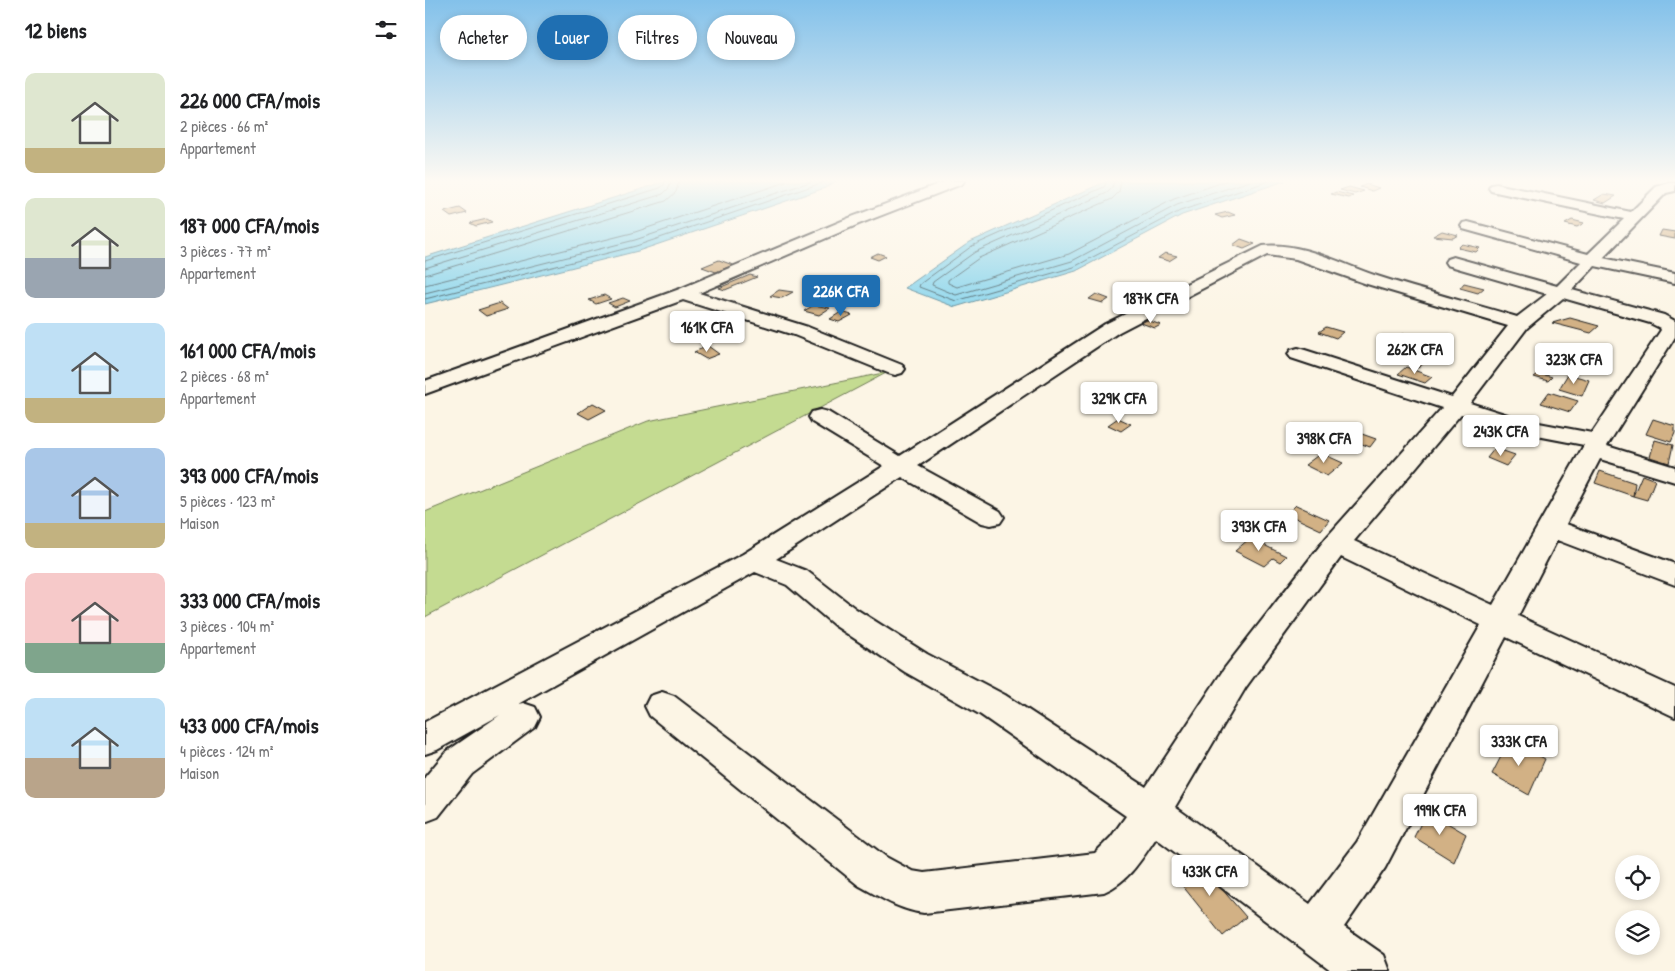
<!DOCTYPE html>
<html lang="fr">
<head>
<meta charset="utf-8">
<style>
	body { margin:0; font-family:"Patrick Hand",sans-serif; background:#f6f6f6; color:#202124; height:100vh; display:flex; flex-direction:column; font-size:19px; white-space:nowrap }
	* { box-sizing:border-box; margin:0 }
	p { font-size:16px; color:#757577 }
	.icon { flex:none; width:28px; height:28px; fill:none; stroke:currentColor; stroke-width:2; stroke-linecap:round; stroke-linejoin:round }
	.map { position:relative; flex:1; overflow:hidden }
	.side { display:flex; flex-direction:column; background:#fff; width:425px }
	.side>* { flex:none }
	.guide { position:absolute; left:15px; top:15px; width:475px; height:45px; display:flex; gap:10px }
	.buttons { position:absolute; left:1190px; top:855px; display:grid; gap:10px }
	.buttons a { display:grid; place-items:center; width:45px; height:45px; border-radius:50%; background:#fff; box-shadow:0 2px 8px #0003; font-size:25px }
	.price { position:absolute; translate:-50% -42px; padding:0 11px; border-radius:5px; background:#fff; color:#222; font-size:16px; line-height:32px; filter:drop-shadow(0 1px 2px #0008) }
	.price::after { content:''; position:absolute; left:50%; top:30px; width:15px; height:11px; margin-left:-8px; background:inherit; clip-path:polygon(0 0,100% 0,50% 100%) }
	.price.on { background:#1f6fb2; color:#fff }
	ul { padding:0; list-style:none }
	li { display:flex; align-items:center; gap:15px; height:125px; padding:0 25px }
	li span { display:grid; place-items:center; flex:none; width:140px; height:100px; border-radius:10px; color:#555 }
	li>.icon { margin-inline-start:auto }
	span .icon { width:60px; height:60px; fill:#fffc; stroke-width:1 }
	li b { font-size:21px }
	h2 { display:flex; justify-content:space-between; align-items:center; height:60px; padding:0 25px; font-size:21px }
	.pill { padding:0 18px; border-radius:22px; background:#fff; box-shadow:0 2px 8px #0003; font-size:18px; line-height:45px }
	.pill.on { background:#1f6fb2; color:#fff }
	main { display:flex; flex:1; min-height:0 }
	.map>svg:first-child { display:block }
	.green { fill:#c4db91; stroke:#707c56 }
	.water { fill:#8bd5ec; stroke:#5f8b99 }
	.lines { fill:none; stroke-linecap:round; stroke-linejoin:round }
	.shore { stroke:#48666f; stroke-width:1 }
	.building { fill:#d2b185; stroke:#1c1c1c }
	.minor-casing { stroke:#1c1c1c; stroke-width:4 }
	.minor { fill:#fcf5e5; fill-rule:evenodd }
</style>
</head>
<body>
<main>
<section class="side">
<h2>12 biens<svg class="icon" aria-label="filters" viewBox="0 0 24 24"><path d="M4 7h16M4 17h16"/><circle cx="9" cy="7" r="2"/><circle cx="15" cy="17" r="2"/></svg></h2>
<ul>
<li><span style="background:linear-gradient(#dfe7d0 75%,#c2b280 0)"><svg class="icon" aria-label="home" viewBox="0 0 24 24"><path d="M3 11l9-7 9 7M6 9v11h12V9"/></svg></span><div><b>226 000 CFA/mois</b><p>2 pièces · 66 m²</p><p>Appartement</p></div></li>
<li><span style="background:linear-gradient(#dfe7d0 60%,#9aa5b1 0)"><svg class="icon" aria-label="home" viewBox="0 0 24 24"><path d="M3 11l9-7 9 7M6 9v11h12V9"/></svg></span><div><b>187 000 CFA/mois</b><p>3 pièces · 77 m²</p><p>Appartement</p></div></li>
<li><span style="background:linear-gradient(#bfe0f5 75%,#c2b280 0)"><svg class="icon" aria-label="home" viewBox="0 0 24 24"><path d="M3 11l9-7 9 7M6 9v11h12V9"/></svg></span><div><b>161 000 CFA/mois</b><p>2 pièces · 68 m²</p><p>Appartement</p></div></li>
<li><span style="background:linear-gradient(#a9c7e8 75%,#c2b280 0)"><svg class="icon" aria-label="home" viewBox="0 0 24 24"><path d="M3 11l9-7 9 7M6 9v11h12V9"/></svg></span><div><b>393 000 CFA/mois</b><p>5 pièces · 123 m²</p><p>Maison</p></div></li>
<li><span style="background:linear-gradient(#f6c9c9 70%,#7fa58c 0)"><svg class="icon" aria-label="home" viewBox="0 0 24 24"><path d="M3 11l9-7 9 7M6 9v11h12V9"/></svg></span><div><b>333 000 CFA/mois</b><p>3 pièces · 104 m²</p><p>Appartement</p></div></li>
<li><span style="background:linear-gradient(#bfe0f5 60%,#b9a48a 0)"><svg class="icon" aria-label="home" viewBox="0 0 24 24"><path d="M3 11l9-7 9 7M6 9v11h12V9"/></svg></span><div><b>433 000 CFA/mois</b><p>4 pièces · 124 m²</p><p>Maison</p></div></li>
</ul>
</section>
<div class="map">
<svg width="1250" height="971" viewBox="0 0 1250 971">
	<rect width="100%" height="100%" fill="#fcf5e5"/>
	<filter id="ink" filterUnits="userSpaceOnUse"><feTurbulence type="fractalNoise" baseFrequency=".02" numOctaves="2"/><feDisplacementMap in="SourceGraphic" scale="10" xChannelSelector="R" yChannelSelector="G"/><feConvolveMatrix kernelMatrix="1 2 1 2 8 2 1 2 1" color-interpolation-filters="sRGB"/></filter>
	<g filter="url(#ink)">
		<polygon class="green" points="463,372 0,617 0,512 223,421"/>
		<g class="water">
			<polygon points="242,181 411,181 400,188 213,251 0,304 0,257"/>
			<polygon points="682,181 860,181 757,215 651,271 530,307 480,288 545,242"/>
		</g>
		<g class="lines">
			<g class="shore">
				<polyline points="682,181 679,187 547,246 495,284 494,287 531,301 649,267 755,211 844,181"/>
				<polyline points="689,181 687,188 682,193 550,252 508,282 507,285 531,295 647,261 752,205 825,181"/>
				<polyline points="696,181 694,192 687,199 554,258 523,280 523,283 532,287 644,254 749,199 801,181"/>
				<polyline points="0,261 235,188 239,185 240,181"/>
				<polyline points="0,268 238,194 244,188 246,181"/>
				<polyline points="0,275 241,201 251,192 254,181"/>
				<polyline points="0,285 207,233 364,181"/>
				<polyline points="0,293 210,240 388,181"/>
				<polyline points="0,299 211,246 402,181"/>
			</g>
		</g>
		<g class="building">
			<polygon points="942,184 954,188 947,191 935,187"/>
			<polygon points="924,187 939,191 930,194 915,190"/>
			<polygon points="911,192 928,196 924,198 906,194"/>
			<polygon points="1179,194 1191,196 1180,203 1169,200"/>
			<polygon points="35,208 42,213 26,217 19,212"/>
			<polygon points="803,212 810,215 797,218 790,215"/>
			<polygon points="62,219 67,222 51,226 45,223"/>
			<polygon points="1147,220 1159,223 1152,227 1140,224"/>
			<polygon points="1237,230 1250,232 1250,239 1234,236"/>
			<polygon points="1017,231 1033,235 1028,238 1008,236"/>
			<polygon points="816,239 830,244 819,249 808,245"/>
			<polygon points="1037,244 1055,248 1051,252 1033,248"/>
			<polygon points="453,253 461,256 453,260 445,257"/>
			<polygon points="740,253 752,256 744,261 733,258"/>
			<polygon points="294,260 308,265 291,272 277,267"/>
			<polygon points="317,272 322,274 293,287 284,285"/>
			<polygon points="325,275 332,277 300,290 294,288"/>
			<polygon points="1039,283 1059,288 1053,293 1035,288"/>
			<polygon points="354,290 368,292 357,298 345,296"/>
			<polygon points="671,294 684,299 678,303 664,299"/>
			<polygon points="179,295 186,299 171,304 164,300"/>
			<polygon points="198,298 205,301 190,307 183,303"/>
			<polygon points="75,303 83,309 61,316 53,310"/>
			<polygon points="389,305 405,308 394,315 379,311"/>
			<polygon points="416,312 427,315 414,322 405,319"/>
			<polygon points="308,314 323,317 304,327 293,323"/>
			<polygon points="1145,318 1174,326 1166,333 1127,323"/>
			<polygon points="722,320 736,325 730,328 716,323"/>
			<polygon points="901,327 918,332 911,338 894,332"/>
			<polygon points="978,334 1001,341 996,345 974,338"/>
			<polygon points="283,346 294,354 281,359 269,352"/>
			<polygon points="996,352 1007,356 993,368 981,363"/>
			<polygon points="981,367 1007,377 1000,383 973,374"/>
			<polygon points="1114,373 1127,377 1123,381 1109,377"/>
			<polygon points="1143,374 1164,380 1157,396 1134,389"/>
			<polygon points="1124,392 1153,401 1145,412 1116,403"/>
			<polygon points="168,403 181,410 164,419 153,413"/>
			<polygon points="693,418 706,424 696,431 683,425"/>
			<polygon points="1228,419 1250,426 1250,433 1246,442 1221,434"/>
			<polygon points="917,427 951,439 945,447 910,434"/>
			<polygon points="1230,440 1248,445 1244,463 1225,457"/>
			<polygon points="1070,448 1090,455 1081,466 1062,458"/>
			<polygon points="896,453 918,463 902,476 880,465"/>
			<polygon points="1175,471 1210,483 1208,496 1170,483"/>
			<polygon points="1217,475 1230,480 1222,500 1208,496"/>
			<polygon points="871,505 904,520 896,530 862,514"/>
			<polygon points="825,538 861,556 855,562 848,558 839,566 810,551"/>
			<polygon points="1085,739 1120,759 1104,795 1067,774"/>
			<polygon points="1002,811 1041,834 1029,862 989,837"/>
			<polygon points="770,858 821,917 798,936 748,874"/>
		</g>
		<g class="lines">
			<g class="minor-casing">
				<g id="minor">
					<polygon points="521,181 539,181 537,184 434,224 274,293 383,327 477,365 480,369 477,373 470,375 463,373 369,335 258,300 0,394 0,381 252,290 424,218"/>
					<path d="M1244 183H1250V191L1241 193 1178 258 1250 273V283L1170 266 1147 290 1239 315 1250 321V337L1182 446 1250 467V482L1175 459 1141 524 1250 564V585L1132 540 1093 616 1250 688V717L1081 637 960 868 919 927 959 955 965 971H907L731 838C716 860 704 881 679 892L499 913C474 910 455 897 433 885L225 716 220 706 225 696 237 692 249 696 461 857 487 871 499 873 670 853 686 837 701 816 556 715 480 672 409 625 362 585 330 572 93 704 98 703 110 707 115 717 110 727 47 774 13 817 0 822V777L21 752 75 715 12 750 0 754V722L318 554 459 466 387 422 384 417 387 412 395 410 403 412 475 456 680 324 838 246C877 242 916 264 952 276 998 291 1046 303 1092 317L1122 294 1022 265 1020 262 1022 259 1028 257 1132 286 1156 262 1038 229 1036 226 1038 223 1043 222 1163 254 1199 219 1066 191 1064 188 1066 185 1071 184 1206 212 1231 187ZM842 255 871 259 942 284 1083 326 1027 397 880 350 873 348 866 350 863 354 866 358 1017 408 901 538 799 669 721 787 580 695 502 654 431 609 382 571 351 559 477 477 557 523 566 525 575 523 579 517 575 511 493 466 694 332ZM1138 298 1225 323 1235 328 1236 330 1167 433 1098 420 1045 403 1102 328ZM1036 414 1086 431 1159 445 1068 605 929 541ZM916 557 1056 625 932 842 885 904 750 807 821 687Z"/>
				</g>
			</g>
			<use href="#minor" class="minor"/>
		</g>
	</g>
	<linearGradient id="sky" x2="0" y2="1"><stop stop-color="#83c1ea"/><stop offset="0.57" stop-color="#fefaf3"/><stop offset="1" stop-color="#fefaf3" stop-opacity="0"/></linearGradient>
	<rect width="1250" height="317" fill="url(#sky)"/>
</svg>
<div class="buttons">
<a><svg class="icon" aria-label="locate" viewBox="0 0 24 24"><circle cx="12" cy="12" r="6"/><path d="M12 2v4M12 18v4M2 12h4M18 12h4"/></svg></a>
<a><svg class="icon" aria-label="layers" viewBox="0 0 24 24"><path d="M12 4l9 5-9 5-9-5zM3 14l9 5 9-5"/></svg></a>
</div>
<b class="price on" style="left:416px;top:317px">226K CFA</b>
<b class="price" style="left:726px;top:324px">187K CFA</b>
<b class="price" style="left:282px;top:353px">161K CFA</b>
<b class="price" style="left:990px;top:375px">262K CFA</b>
<b class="price" style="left:1149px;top:385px">323K CFA</b>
<b class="price" style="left:694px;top:424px">329K CFA</b>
<b class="price" style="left:1076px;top:457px">243K CFA</b>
<b class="price" style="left:899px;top:464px">398K CFA</b>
<b class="price" style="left:834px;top:552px">393K CFA</b>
<b class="price" style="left:1094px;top:767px">333K CFA</b>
<b class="price" style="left:1015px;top:836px">199K CFA</b>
<b class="price" style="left:785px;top:897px">433K CFA</b>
<div class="guide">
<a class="pill">Acheter</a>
<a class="pill on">Louer</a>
<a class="pill">Filtres</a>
<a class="pill">Nouveau</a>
</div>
</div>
</main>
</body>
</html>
